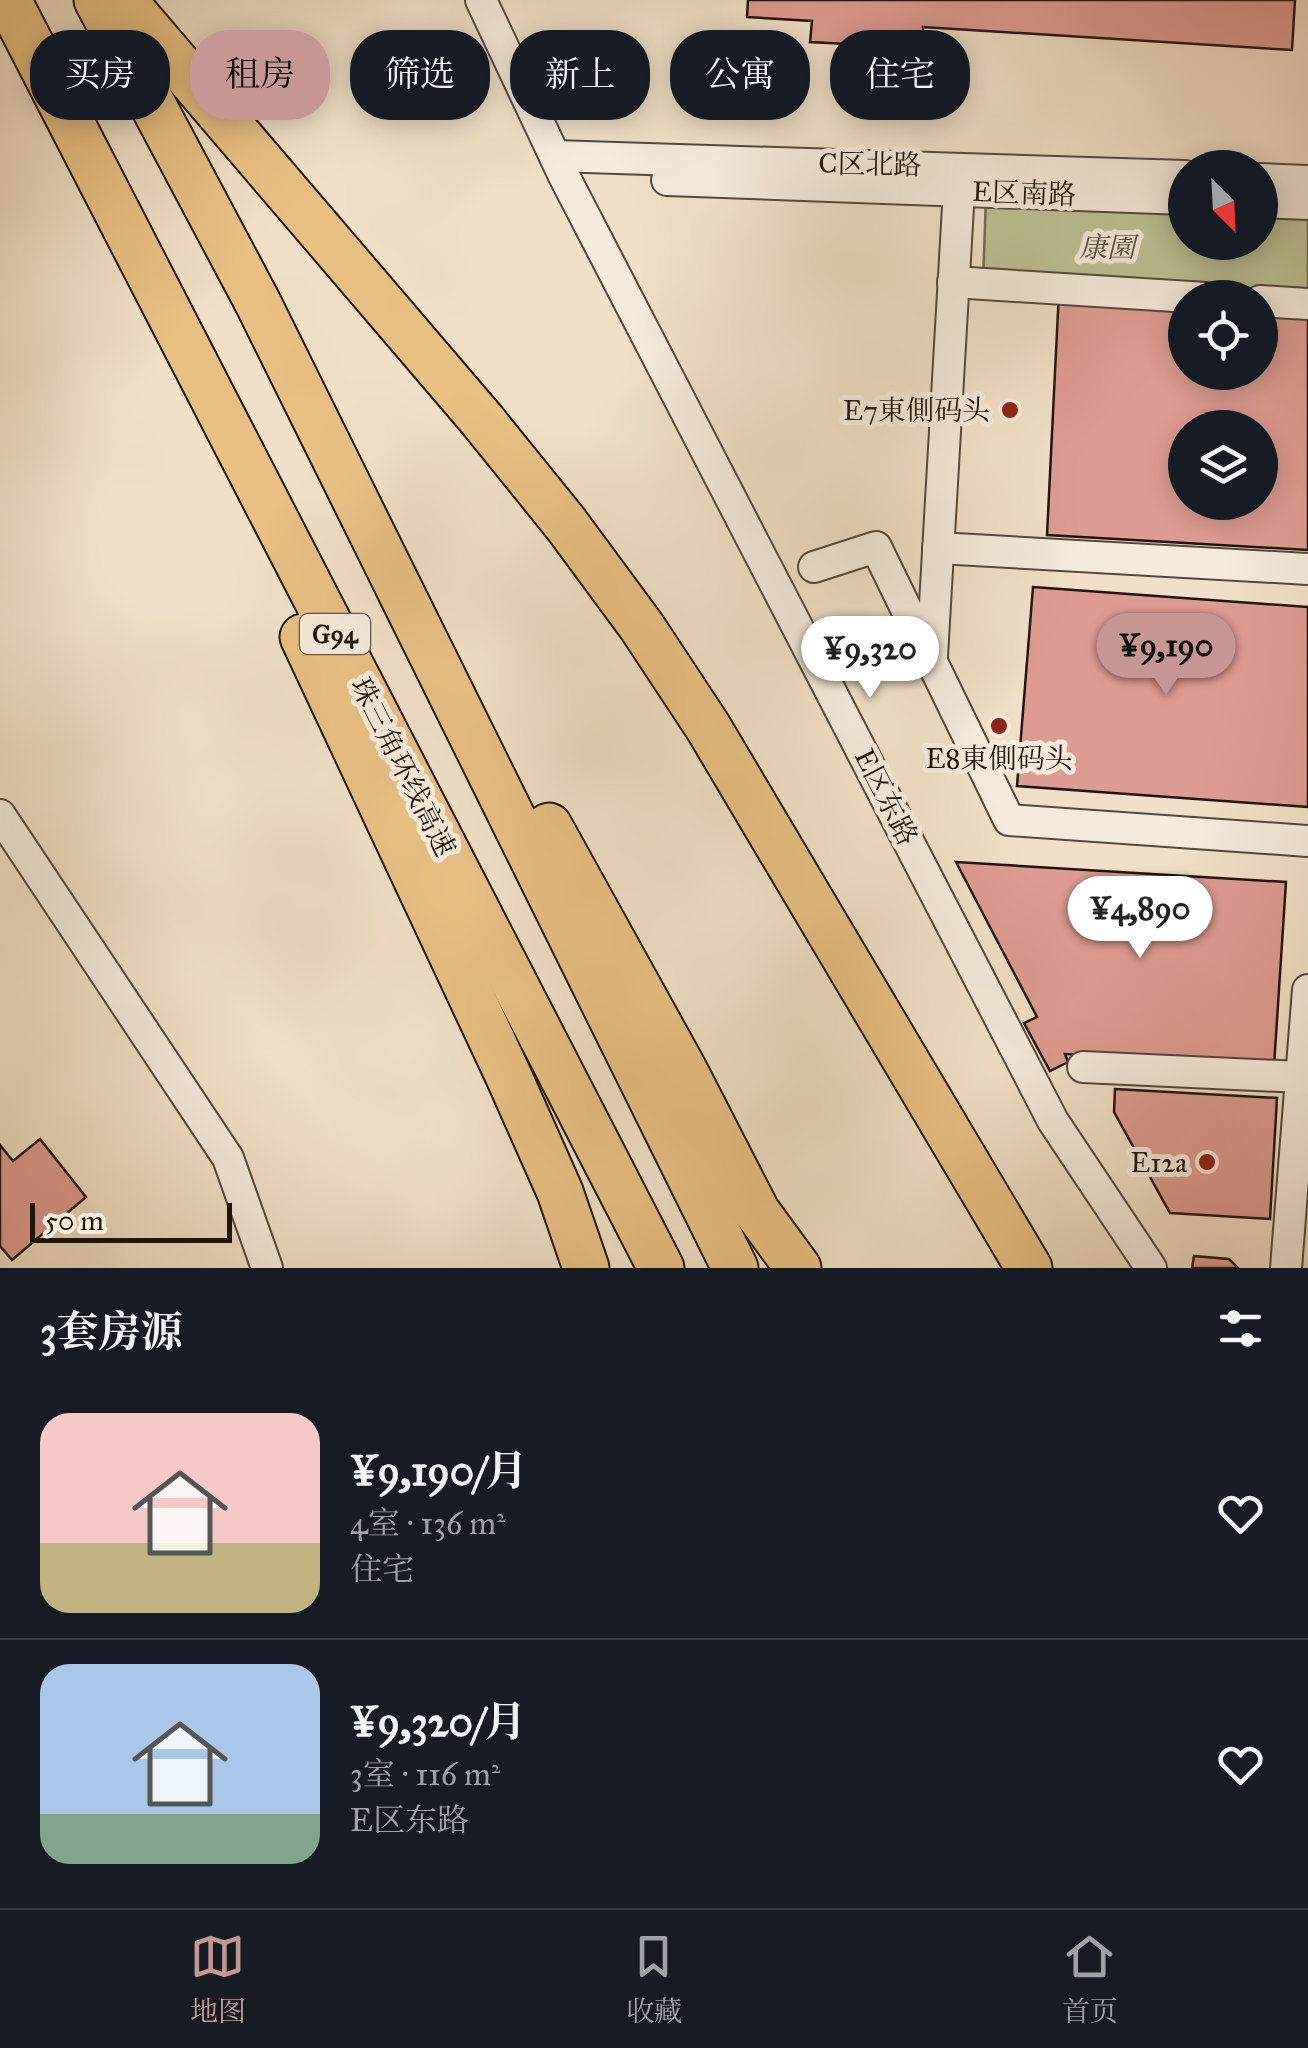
<!DOCTYPE html>
<html lang="zh">
<head>
<meta charset="utf-8">
<style>
	body { margin:0; font-family:"IM FELL Great Primer","Noto Serif SC",serif; background:#20242c; color:#f1f3f6; height:100vh; display:flex; flex-direction:column; font-size:38px; white-space:nowrap }
	* { box-sizing:border-box; margin:0 }
	p { font-size:32px; color:#9ea1a6 }
	.icon { flex:none; width:55px; height:55px; fill:none; stroke:currentColor; stroke-width:2; stroke-linecap:round; stroke-linejoin:round }
	.map { position:relative; height:1268px; overflow:hidden }
	.panel { display:flex; flex-direction:column; background:#171b24; flex:1 }
	.panel>* { flex:none }
	.guide { position:absolute; left:30px; top:30px; width:1250px; height:90px; display:flex; gap:20px }
	.needle { width:65px; rotate:156deg }
	.controls { position:absolute; left:1168px; top:150px; display:grid; gap:20px }
	.controls a { display:grid; place-items:center; width:110px; height:110px; border-radius:50%; background:#171b24; box-shadow:0 5px 25px #0003; font-size:50px }
	.scale { position:absolute; left:30px; bottom:25px; width:202px; box-sizing:border-box; padding-left:10px; border:5px solid #1f160e; border-top:0; font-size:28px; line-height:35px; white-space:nowrap; color:#1f160e; -webkit-text-stroke:8px #f6ebdb; paint-order:stroke }
	.price { position:absolute; translate:-50% -85px; padding:0 22px; border-radius:35px; background:#fff; color:#222; font-size:32px; line-height:65px; filter:drop-shadow(0 2px 5px #0008) }
	.price::after { content:''; position:absolute; left:50%; top:60px; width:30px; height:22px; margin-left:-15px; background:inherit; clip-path:polygon(0 0,100% 0,50% 100%) }
	.price.selected { background:#c59692; color:#111 }
	ul { padding:0; list-style:none }
	li { display:flex; align-items:center; gap:30px; height:250px; padding:0 40px }
	li+li { border-top:2px solid #363941 }
	li span { display:grid; place-items:center; flex:none; width:280px; height:200px; border-radius:30px; color:#555 }
	li>.icon { margin-inline-start:auto }
	span .icon { width:120px; height:120px; fill:#fffc; stroke-width:1 }
	li b { font-size:42px }
	h2 { display:flex; justify-content:space-between; align-items:center; height:120px; padding:0 40px; font-size:42px }
	.tag { padding:0 35px; border-radius:40px; background:#171b24; box-shadow:0 5px 25px #0003; font-size:35px; line-height:90px }
	.tag.selected { background:#c59692; color:#111 }
	.tabs { display:flex; justify-content:space-around; align-items:center; height:140px; border-top:2px solid #363941; background:#171b24; font-size:28px; color:#9ea1a6 }
	.tabs a { display:grid; justify-items:center; gap:5px }
	.tabs .selected { color:#c59692 }
	.map>svg:first-child { display:block }
	.green { fill:#bdc193; stroke:#6e6c50; stroke-width:2.5 }
	.building { fill:#dd9c91; stroke:#1f160e; stroke-width:2.5; fill-rule:evenodd }
	.lines { fill:none; stroke-linecap:round; stroke-linejoin:round }
	.minor-casing { stroke:#54483c; stroke-width:34 }
	.highway-casing { stroke:#1f160e; stroke-width:49 }
	.minor { stroke:#f6ebdb; stroke-width:30 }
	.highway { stroke:#e8c084; stroke-width:45 }
	.poi-dot { fill:#8f2418; stroke:#f6ebdb; stroke-width:4 }
	.labels { text-anchor:middle; dominant-baseline:central; stroke-width:10; stroke-linejoin:round; paint-order:stroke }
	.shield { fill:#f6ebdb; stroke:#60564c; stroke-width:2.5 }
	.shield-label { font-size:25px; font-weight:bold; fill:#1f160e }
	.street-label { font-size:28px; fill:#1f160e; stroke:#f6ebdb }
	.park-label { font-size:28px; font-style:italic; fill:#56523d; stroke:#f6ebdb }
	.poi-label { font-size:28px; fill:#1f160e; stroke:#f6ebdb; text-anchor:end }
</style>
</head>
<body>
<div class="map">
<svg width="1308" height="1268" viewBox="0 0 1308 1268">
	<rect width="100%" height="100%" fill="#f1e0c7"/>
	<filter id="stains"><feTurbulence type="fractalNoise" baseFrequency=".002" numOctaves="4"/><feColorMatrix values="0 0 0 0 .2 0 0 0 0 .09 0 0 0 0 .02 0 0 0 .5 -.17"/></filter>
	<radialGradient id="worn" r=".72"><stop offset=".6" stop-color="#630" stop-opacity="0"/><stop offset="1" stop-color="#630" stop-opacity=".3"/></radialGradient>
	<polygon class="green" points="986,197 1185,209 1185,242 1260,242 1260,213 1308,216 1308,301 983,282"/>
	<g class="building">
		<polygon points="748,0 1295,0 1292,50 923,27 923,48 810,42 812,21 747,17"/>
		<path d="M1059 291 1185 298V372H1260V303L1308 306V550L1047 535ZM1185 428H1260V502H1185Z"/>
		<polygon points="1033,587 1308,607 1308,807 1017,786"/>
		<polygon points="956,862 1286,882 1274,1066 1065,1054 1068,1062 1050,1071 1024,1023 1037,1017"/>
		<polygon points="1115,1089 1277,1098 1270,1219 1170,1213 1114,1112"/>
		<polygon points="40,1139 86,1197 12,1260 0,1246 0,1145 13,1161"/>
		<polygon points="1194,1256 1229,1259 1238,1268 1192,1268"/>
	</g>
	<g class="lines">
		<g class="minor-casing">
			<g id="minor">
				<polyline points="481,0 564,176 1053,1121 1151,1268"/>
				<polyline points="555,156 1185,176"/>
				<polyline points="1260,179 1308,181"/>
				<polyline points="667,180 1185,199"/>
				<polyline points="1260,202 1308,204"/>
				<polyline points="953,282 1206,298"/>
				<polyline points="1260,301 1308,304"/>
				<polyline points="938,548 1308,569"/>
				<polyline points="814,567 876,547 1009,820 1308,841"/>
				<polyline points="932,656 960,172"/>
				<polyline points="0,815 228,1158 267,1268"/>
				<polyline points="1083,1067 1301,1077"/>
				<polyline points="1286,1268 1308,990"/>
			</g>
		</g>
		<g class="highway-casing">
			<g id="highway">
				<polyline points="8,0 661,1268"/>
				<polyline points="97,0 258,303 735,1268"/>
				<polyline points="123,0 482,420 566,524 642,627 708,727 1029,1268"/>
				<polyline points="303,637 509,1077 560,1192 586,1268"/>
				<polyline points="549,826 684,1070 757,1212 798,1268"/>
			</g>
		</g>
		<use href="#minor" class="minor"/>
		<use href="#highway" class="highway"/>
	</g>
	<g class="poi-dot">
		<circle cx="1010" cy="410" r="10"/>
		<circle cx="999" cy="726" r="10"/>
		<circle cx="1207" cy="1162" r="10"/>
	</g>
	<g class="labels">
		<rect class="shield" x="300" y="614" width="70" height="40" rx="8"/>
		<g class="shield-label">
			<text x="335" y="634">G94</text>
		</g>
		<g class="street-label">
			<text transform="translate(870 164) rotate(1)">C区北路</text>
			<text transform="translate(1024 193) rotate(2)">E区南路</text>
			<text transform="translate(403 767) rotate(63)">珠三角环线高速</text>
			<text transform="translate(886 797) rotate(63)">E区东路</text>
		</g>
		<g class="park-label">
			<text x="1107" y="247">康園</text>
		</g>
		<g class="poi-label">
			<text x="990" y="410">E7東側码头</text>
			<text x="999" y="758" text-anchor="middle">E8東側码头</text>
			<text x="1187" y="1162">E12a</text>
		</g>
	</g>
	<rect width="100%" height="100%" filter="url(#stains)"/>
	<rect width="100%" height="100%" fill="url(#worn)"/>
</svg>
<div class="controls">
<a><svg class="needle" viewBox="-14 -14 28 28"><path d="M0-13l5 13h-10z" fill="#e53935"/><path d="M0 13l5-13h-10z" fill="#9ea1a6"/></svg></a>
<a><svg class="icon" aria-label="locate" viewBox="0 0 24 24"><circle cx="12" cy="12" r="6"/><path d="M12 2v4M12 18v4M2 12h4M18 12h4"/></svg></a>
<a><svg class="icon" aria-label="layers" viewBox="0 0 24 24"><path d="M12 4l9 5-9 5-9-5zM3 14l9 5 9-5"/></svg></a>
</div>
<div class="scale">50 m</div>
<b class="price selected" style="left:1166px;top:698px">¥9,190</b>
<b class="price" style="left:870px;top:701px">¥9,320</b>
<b class="price" style="left:1140px;top:961px">¥4,890</b>
<div class="guide">
<a class="tag">买房</a>
<a class="tag selected">租房</a>
<a class="tag">筛选</a>
<a class="tag">新上</a>
<a class="tag">公寓</a>
<a class="tag">住宅</a>
</div>
</div>
<section class="panel">
<h2>3套房源<svg class="icon" aria-label="filters" viewBox="0 0 24 24"><path d="M4 7h16M4 17h16"/><circle cx="9" cy="7" r="2"/><circle cx="15" cy="17" r="2"/></svg></h2>
<ul>
<li><span style="background:linear-gradient(#f6c9c9 65%,#c2b280 0)"><svg class="icon" aria-label="home" viewBox="0 0 24 24"><path d="M3 11l9-7 9 7M6 9v11h12V9"/></svg></span><div><b>¥9,190/月</b><p>4室 · 136 m²</p><p>住宅</p></div><svg class="icon" aria-label="heart" viewBox="0 0 24 24"><path d="M12 20l-8-8c-3-5 5-10 8-4 3-6 11-1 8 4z"/></svg></li>
<li><span style="background:linear-gradient(#a9c7e8 75%,#7fa58c 0)"><svg class="icon" aria-label="home" viewBox="0 0 24 24"><path d="M3 11l9-7 9 7M6 9v11h12V9"/></svg></span><div><b>¥9,320/月</b><p>3室 · 116 m²</p><p>E区东路</p></div><svg class="icon" aria-label="heart" viewBox="0 0 24 24"><path d="M12 20l-8-8c-3-5 5-10 8-4 3-6 11-1 8 4z"/></svg></li>
</ul>
</section>
<nav class="tabs">
<a class="selected"><svg class="icon" aria-label="map" viewBox="0 0 24 24"><path d="M3 6l6-2 6 2 6-2v14l-6 2-6-2-6 2zM9 4v14M15 6v14"/></svg>地图</a>
<a><svg class="icon" aria-label="saved" viewBox="0 0 24 24"><path d="M7 4h10v16l-5-4-5 4z"/></svg>收藏</a>
<a><svg class="icon" aria-label="home" viewBox="0 0 24 24"><path d="M3 11l9-7 9 7M6 9v11h12V9"/></svg>首页</a>
</nav>
</body>
</html>
